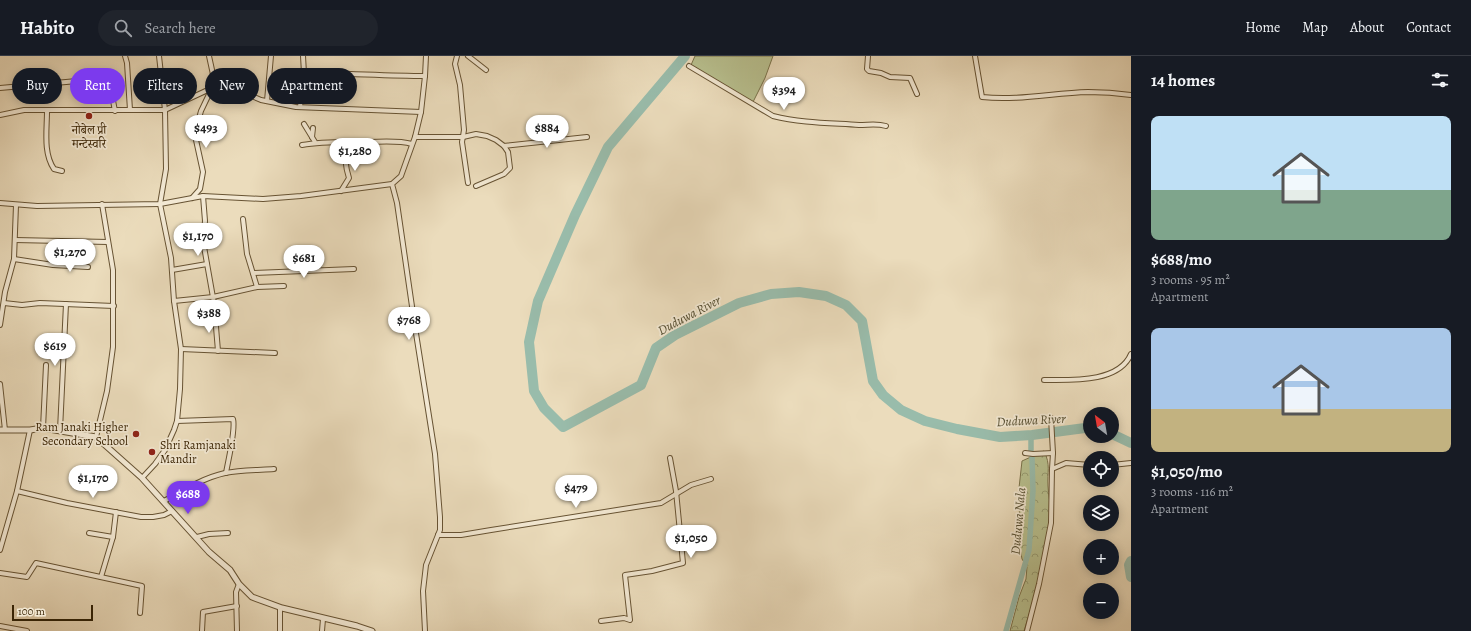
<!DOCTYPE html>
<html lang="en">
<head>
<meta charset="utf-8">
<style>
	body { margin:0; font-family:Alegreya,"Noto Serif Devanagari",serif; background:#20242c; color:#f1f3f6; height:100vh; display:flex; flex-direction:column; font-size:15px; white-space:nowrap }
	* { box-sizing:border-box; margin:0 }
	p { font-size:13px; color:#9ea1a6 }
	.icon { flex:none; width:22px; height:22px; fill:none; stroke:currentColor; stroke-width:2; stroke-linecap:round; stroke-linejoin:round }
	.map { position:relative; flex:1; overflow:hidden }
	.side { display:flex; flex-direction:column; background:#171b24; width:340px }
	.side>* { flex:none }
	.top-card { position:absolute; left:12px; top:12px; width:380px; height:36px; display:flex; gap:8px }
	.needle { width:26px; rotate:329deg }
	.fabs { position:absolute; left:1083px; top:351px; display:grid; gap:8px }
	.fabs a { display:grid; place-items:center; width:36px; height:36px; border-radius:50%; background:#171b24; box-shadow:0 2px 10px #0003; font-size:20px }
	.scale { position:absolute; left:12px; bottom:10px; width:81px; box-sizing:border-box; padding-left:4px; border:2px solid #3b2505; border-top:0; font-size:11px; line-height:14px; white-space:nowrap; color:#3b2505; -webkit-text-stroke:3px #f2e8d3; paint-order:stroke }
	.price { position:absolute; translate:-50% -34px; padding:0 9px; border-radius:14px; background:#fff; color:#222; font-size:13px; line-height:26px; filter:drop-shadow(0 1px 2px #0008) }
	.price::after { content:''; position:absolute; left:50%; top:24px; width:12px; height:9px; margin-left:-6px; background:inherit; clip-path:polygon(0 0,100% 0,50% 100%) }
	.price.current { background:#7c3aed; color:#fff }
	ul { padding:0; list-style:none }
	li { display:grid; align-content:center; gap:8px; height:212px; padding:0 20px }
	li span { display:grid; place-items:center; height:124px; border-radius:8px; color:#555 }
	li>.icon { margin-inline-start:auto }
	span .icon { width:72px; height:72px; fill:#fffc; stroke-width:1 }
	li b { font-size:17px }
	h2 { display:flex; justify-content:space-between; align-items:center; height:48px; padding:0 20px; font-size:17px }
	.chip { padding:0 14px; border-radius:18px; background:#171b24; box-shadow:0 2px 10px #0003; font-size:14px; line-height:36px }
	.chip.current { background:#7c3aed; color:#fff }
	header { display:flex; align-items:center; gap:24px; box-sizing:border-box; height:56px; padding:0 20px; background:#171b24; border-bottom:1px solid #363941 }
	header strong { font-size:19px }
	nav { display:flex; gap:22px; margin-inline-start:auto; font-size:14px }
	.search { width:280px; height:36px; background:#20242c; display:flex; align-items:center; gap:10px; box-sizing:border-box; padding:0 14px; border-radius:22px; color:#9ea1a6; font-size:15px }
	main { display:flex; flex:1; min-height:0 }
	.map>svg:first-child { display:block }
	.grass { fill:#b8c08f; stroke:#7a724a }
	.forest { fill:url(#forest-crowns); stroke:#7a724a }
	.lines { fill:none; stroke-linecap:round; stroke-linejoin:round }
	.canal { stroke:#99bcab; stroke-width:5.5 }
	.river { stroke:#99bcab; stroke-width:10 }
	.minor-casing { stroke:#675333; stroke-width:6 }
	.tertiary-casing { stroke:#675333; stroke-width:7 }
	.minor { stroke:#f2e8d3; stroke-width:4 }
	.tertiary { stroke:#f2e8d3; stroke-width:5 }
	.poi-dot { fill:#8f2418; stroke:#f2e8d3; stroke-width:1.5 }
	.labels { text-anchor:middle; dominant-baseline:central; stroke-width:3.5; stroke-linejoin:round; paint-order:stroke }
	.poi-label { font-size:12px; fill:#3b2505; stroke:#f2e8d3 }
	.water-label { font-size:13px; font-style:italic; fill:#524b2e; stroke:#f2e8d3 }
</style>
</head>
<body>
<header>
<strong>Habito</strong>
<div class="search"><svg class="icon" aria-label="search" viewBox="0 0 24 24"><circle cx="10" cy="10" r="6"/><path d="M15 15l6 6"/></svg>Search here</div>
<nav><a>Home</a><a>Map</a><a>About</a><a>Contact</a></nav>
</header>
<main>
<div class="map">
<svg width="1131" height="575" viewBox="0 0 1131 575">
	<defs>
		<pattern id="forest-crowns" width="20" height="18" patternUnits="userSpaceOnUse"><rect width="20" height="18" fill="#b8c08f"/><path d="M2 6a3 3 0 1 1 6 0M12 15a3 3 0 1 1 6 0" fill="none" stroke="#979c73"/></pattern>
	</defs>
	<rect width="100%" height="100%" fill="#ebdcbc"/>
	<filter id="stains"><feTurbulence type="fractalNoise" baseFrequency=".005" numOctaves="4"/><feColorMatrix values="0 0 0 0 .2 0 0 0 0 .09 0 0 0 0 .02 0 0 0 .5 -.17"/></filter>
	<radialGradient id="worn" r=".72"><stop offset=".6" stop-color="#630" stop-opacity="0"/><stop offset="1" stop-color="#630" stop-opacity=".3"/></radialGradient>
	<polygon class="grass" points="695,0 773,0 765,22 753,46 691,9"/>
	<path class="forest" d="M1044 395C1051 409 1047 416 1048 430 1048 439 1051 447 1050 455 1048 495 1036 537 1024 575H1010L1019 541 1026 523 1027 511 1022 503 1017 475 1019 473 1020 462 1018 441 1022 405Z"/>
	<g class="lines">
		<g class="canal">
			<polyline points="1031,394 1031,384 1032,379"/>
			<polyline points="1006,575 1029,494 1033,435 1032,402"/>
		</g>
		<g class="river">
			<polyline points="685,0 608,91 575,159 538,245 529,286 534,335 544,352 563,371 641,329 656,292 675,279 739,247 771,238 799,236 826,240 846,249 862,265 873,325 883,339 901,354 925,365 957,373 1000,381 1032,379 1085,372 1090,373"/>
			<polyline points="1112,378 1131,387"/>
			<polyline points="1131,505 1129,509 1131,521"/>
		</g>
		<g class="minor-casing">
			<g id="minor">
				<polyline points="125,0 127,7 130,54"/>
				<polyline points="457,0 455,8 460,29 464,74 462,86 468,127"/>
				<polyline points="468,0 486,14"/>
				<polyline points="868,0 867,13 869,15 881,17 890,21 910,22 917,38"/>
				<path d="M975 0 982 41C1017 45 1053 37 1088 36 1102 36 1117 37 1131 39"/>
				<path d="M689 10 773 60C801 67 830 67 859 69 869 69 876 67 886 70"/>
				<path d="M304 17C345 17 385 20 425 20"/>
				<polyline points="0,32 77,25 103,25 110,29 115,55"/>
				<polyline points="267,45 271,0"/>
				<polyline points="300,51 304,17 303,0"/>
				<path d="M47 55C47 74 43 97 54 113L62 115"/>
				<polyline points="0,59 24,54 165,54 159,0"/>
				<polyline points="304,68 315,86"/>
				<polyline points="312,81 313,72"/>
				<polyline points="415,81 463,81 476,78 487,80 496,84 504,90 508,96 510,112 504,118 476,130"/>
				<path d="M302 89C323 85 344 86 366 86 382 86 397 84 412 88"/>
				<polyline points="504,90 587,81"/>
				<path d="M341 135 349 122C346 113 343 95 347 86"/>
				<polyline points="203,140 205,165 203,185 214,247 218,295"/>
				<polyline points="192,142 200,133 203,116 196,84 196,73 201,55 212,32 214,23 209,0"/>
				<polyline points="0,147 37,150 160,148 203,140 263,143 301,140 392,128"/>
				<polyline points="243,163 247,198 257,231"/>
				<polyline points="15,184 108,186"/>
				<polyline points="14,203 53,209 88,211"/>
				<polyline points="172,214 207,208"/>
				<polyline points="253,217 354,213"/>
				<polyline points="174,245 213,241 257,231 284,230"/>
				<polyline points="4,247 22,249 40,247 114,250"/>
				<polyline points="0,269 5,236 14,203 16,149"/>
				<polyline points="181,293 275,297"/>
				<path d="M1044 324C1071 324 1119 327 1131 298"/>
				<polyline points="0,328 5,374"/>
				<path d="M177 365 233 363C236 373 228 405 226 417"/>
				<polyline points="43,372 46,309"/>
				<polyline points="60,374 66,248"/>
				<polyline points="96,381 107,335 113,291 113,214 102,148"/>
				<polyline points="1025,397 1033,398 1053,397"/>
				<polyline points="1112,409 1131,407"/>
				<polyline points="1052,413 1066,407 1090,409"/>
				<polyline points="142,422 155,408 165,394 174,374 177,365 180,333 181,293 174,245 171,202 160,148 166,113 165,54 212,32 233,32 261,44 296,51 421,56"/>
				<polyline points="17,435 67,447 141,461 153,461 164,459 172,455"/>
				<path d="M164 445C184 434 203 422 225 417 241 414 259 414 274 413"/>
				<polyline points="89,477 113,481"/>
				<polyline points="438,479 461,479 491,474 661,447 691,429 711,423"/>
				<polyline points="197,481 209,478 228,477"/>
				<polyline points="0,494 17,435 30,374"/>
				<polyline points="0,517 27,521 36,507 142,530 140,557"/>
				<polyline points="101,521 113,481 116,456"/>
				<polyline points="601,565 624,562 630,564 625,519 652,515 683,507 676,435 670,402"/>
				<polyline points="0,570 27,575"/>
				<polyline points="202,575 203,556 237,550"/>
				<polyline points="237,575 236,536 239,528"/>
				<polyline points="280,575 280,552"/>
				<polyline points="322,575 323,563"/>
				<polyline points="425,575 423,535 426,509 440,474 440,461 435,398 415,271 397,147 392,128 401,120 415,81 421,56 425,20 426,0"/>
				<polyline points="1027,575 1039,528 1051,467 1052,413 1053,397 1051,362"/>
			</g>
		</g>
		<g class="tertiary-casing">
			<polyline id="tertiary" points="0,374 30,374 43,372 96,381 142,422 209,496 230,514 239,528 252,541 282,552 357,570 372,575"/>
		</g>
		<use href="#minor" class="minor"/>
		<use href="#tertiary" class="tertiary"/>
	</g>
	<g class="poi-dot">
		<circle cx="89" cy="60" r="4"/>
		<circle cx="136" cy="378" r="4"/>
		<circle cx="152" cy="396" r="4"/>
	</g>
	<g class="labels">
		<g class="poi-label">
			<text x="89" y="74">नोबेल प्री<tspan x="89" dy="14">मन्टेस्वरि</tspan></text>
			<text x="128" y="371" text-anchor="end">Ram Janaki Higher<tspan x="128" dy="14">Secondary School</tspan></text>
			<text x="160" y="389" text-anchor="start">Shri Ramjanaki<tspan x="160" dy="14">Mandir</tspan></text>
		</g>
		<g class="water-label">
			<text transform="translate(689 259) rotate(-28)">Duduwa River</text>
			<text transform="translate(1031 364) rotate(-3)">Duduwa River</text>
			<text transform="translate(1018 465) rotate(-85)">Duduwa Nala</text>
		</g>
	</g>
	<rect width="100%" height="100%" filter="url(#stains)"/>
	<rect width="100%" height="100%" fill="url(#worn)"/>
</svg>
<div class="fabs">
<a><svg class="needle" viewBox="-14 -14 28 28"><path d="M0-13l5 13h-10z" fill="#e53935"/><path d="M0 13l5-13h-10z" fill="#9ea1a6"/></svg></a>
<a><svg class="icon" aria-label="locate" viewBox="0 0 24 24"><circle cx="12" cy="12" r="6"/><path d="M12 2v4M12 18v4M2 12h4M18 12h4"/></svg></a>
<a><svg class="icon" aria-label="layers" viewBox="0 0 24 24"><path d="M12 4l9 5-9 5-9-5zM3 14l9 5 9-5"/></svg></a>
<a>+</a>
<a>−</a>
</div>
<div class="scale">100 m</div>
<b class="price" style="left:784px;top:55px">$394</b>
<b class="price" style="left:206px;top:93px">$493</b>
<b class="price" style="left:547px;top:93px">$884</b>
<b class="price" style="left:355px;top:116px">$1,280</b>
<b class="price" style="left:198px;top:201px">$1,170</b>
<b class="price" style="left:70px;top:217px">$1,270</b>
<b class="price" style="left:304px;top:223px">$681</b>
<b class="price" style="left:209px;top:278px">$388</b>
<b class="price" style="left:409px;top:285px">$768</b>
<b class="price" style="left:55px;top:311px">$619</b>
<b class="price" style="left:93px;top:443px">$1,170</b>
<b class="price" style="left:576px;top:453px">$479</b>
<b class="price current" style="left:188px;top:459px">$688</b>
<b class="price" style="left:691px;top:503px">$1,050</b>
<div class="top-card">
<a class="chip">Buy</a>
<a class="chip current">Rent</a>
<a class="chip">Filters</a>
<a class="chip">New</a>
<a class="chip">Apartment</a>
</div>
</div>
<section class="side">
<h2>14 homes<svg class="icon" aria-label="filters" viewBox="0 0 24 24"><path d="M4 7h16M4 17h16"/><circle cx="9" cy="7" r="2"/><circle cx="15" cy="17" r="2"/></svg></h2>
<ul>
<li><span style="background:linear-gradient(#bfe0f5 60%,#7fa58c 0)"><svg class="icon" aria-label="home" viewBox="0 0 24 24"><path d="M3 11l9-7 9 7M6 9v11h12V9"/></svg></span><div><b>$688/mo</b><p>3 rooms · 95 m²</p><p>Apartment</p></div></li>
<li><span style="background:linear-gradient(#a9c7e8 65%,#c2b280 0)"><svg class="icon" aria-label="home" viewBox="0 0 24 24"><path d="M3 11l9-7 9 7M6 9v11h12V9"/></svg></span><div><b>$1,050/mo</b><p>3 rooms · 116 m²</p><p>Apartment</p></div></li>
</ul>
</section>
</main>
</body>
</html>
